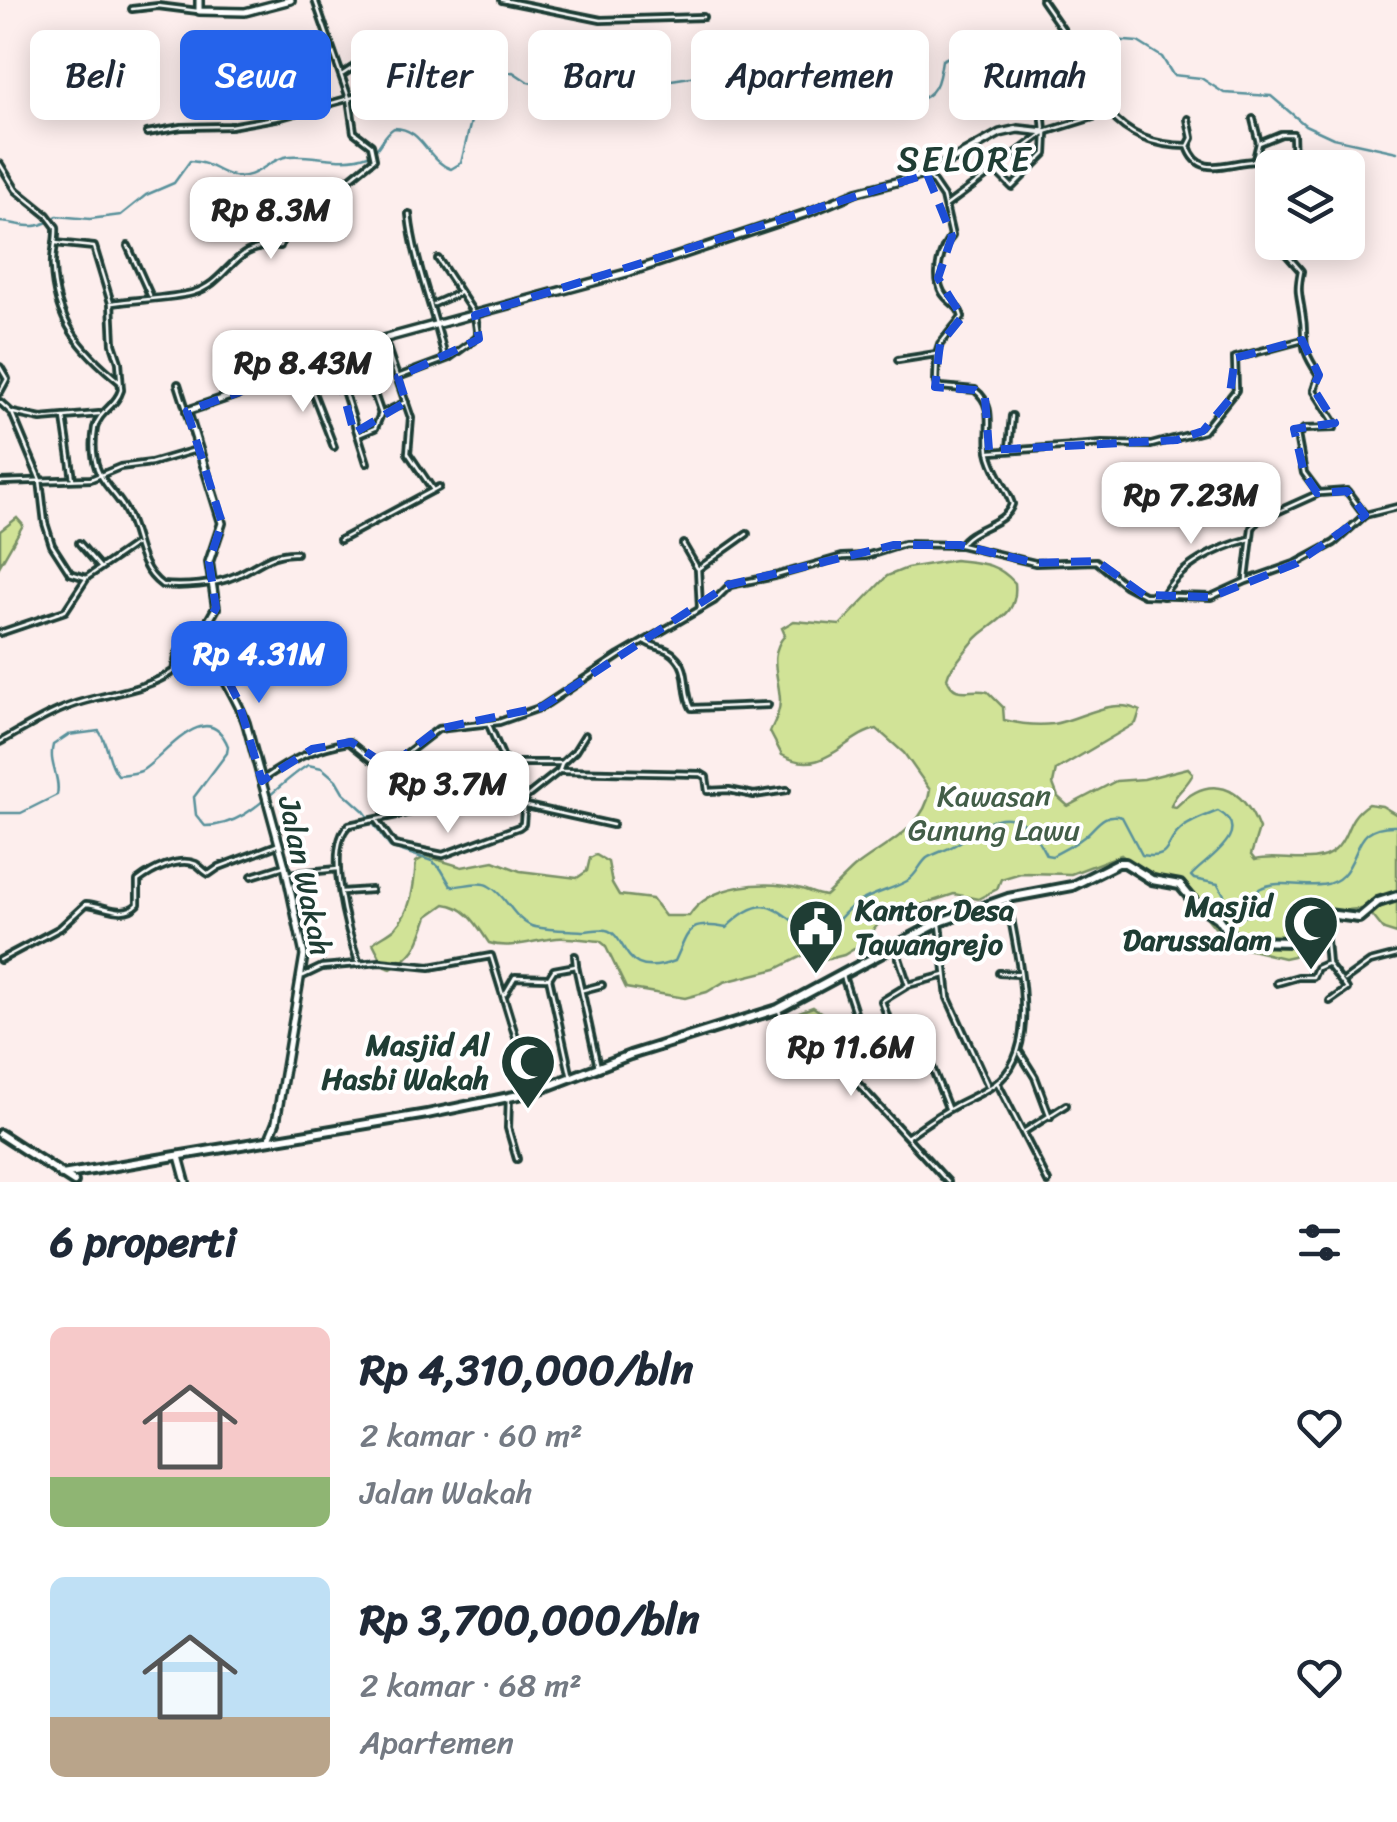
<!DOCTYPE html>
<html lang="id">
<head>
<meta charset="utf-8">
<style>
	body { margin:0; font-family:Sriracha,sans-serif; background:#f6f6f7; color:#1f2937; height:100vh; display:flex; flex-direction:column; font-size:38px; white-space:nowrap }
	* { box-sizing:border-box; margin:0 }
	p { font-size:32px; color:#747a83 }
	.icon { flex:none; width:55px; height:55px; fill:none; stroke:currentColor; stroke-width:2; stroke-linecap:round; stroke-linejoin:round }
	.map { position:relative; height:1182px; overflow:hidden }
	.drawer { display:flex; flex-direction:column; background:#fff; flex:1 }
	.drawer>* { flex:none }
	.hud { position:absolute; left:30px; top:30px; width:1338px; height:90px; display:flex; gap:20px }
	.fabs { position:absolute; left:1255px; top:150px; display:grid; gap:20px }
	.fabs a { display:grid; place-items:center; width:110px; height:110px; border-radius:15px; background:#fff; box-shadow:0 5px 25px #0003; font-size:50px }
	.price { position:absolute; translate:-50% -85px; padding:0 22px; border-radius:20px; background:#fff; color:#222; font-size:32px; line-height:65px; filter:drop-shadow(0 2px 5px #0008) }
	.price::after { content:''; position:absolute; left:50%; top:60px; width:30px; height:22px; margin-left:-15px; background:inherit; clip-path:polygon(0 0,100% 0,50% 100%) }
	.price.selected { background:#2563eb; color:#fff }
	ul { padding:0; list-style:none }
	li { display:flex; align-items:center; gap:30px; height:250px; padding:0 50px }
	li span { display:grid; place-items:center; flex:none; width:280px; height:200px; border-radius:15px; color:#555 }
	li>.icon { margin-inline-start:auto }
	span .icon { width:120px; height:120px; fill:#fffc; stroke-width:1 }
	li b { font-size:42px }
	h2 { display:flex; justify-content:space-between; align-items:center; height:120px; padding:0 50px; font-size:42px }
	.tag { padding:0 35px; border-radius:15px; background:#fff; box-shadow:0 5px 25px #0003; font-size:35px; line-height:90px }
	.tag.selected { background:#2563eb; color:#fff }
	.map>svg:first-child { display:block }
	.green { fill:#d1e397; stroke:#789066; stroke-width:2.5 }
	.lines { fill:none; stroke-linecap:round; stroke-linejoin:round }
	.stream { stroke:#59919b; stroke-width:2.5 }
	.minor-casing { stroke:#1f3d34; stroke-width:10 }
	.tertiary-casing { stroke:#1f3d34; stroke-width:12 }
	.secondary-casing { stroke:#1f3d34; stroke-width:14 }
	.minor { stroke:#fff; stroke-width:2.5 }
	.tertiary { stroke:#fff; stroke-width:5 }
	.secondary { stroke:#fff; stroke-width:6 }
	.marked { fill:none; stroke:#1d4ed8; stroke-width:8; stroke-dasharray:20 12; stroke-linejoin:round }
	.labels { text-anchor:middle; dominant-baseline:central; stroke-width:8; stroke-linejoin:round; paint-order:stroke }
	.park-label { font-size:30px; fill:#435e48; stroke:#fff }
	.street-label { font-size:30px; fill:#1f3d34; stroke:#fff }
	.poi-label { font-size:30px; font-weight:bold; fill:#1f3d34; stroke:#fff; text-anchor:end }
	.quarter-label { font-size:35px; letter-spacing:2.5px; fill:#1f3d34; stroke:#fff }
</style>
</head>
<body>
<div class="map">
<svg width="1397" height="1182" viewBox="0 0 1397 1182">
	<rect width="100%" height="100%" fill="#fdeeed"/>
	<filter id="ink" filterUnits="userSpaceOnUse"><feTurbulence type="fractalNoise" baseFrequency=".01" numOctaves="2"/><feDisplacementMap in="SourceGraphic" scale="20" xChannelSelector="R" yChannelSelector="G"/><feConvolveMatrix kernelMatrix="1 2 1 2 8 2 1 2 1" color-interpolation-filters="sRGB"/></filter>
	<g filter="url(#ink)">
		<g class="green">
			<polygon points="17,518 23,525 0,565 0,531"/>
			<path d="M955 560C980 563 996 562 1015 583 1018 612 1001 618 981 634 969 644 959 660 949 672L947 678C954 700 972 687 988 692L1003 707 1004 720C1020 724 1037 726 1053 724 1082 719 1112 696 1140 711L1136 723 1056 770 1053 784 1058 797 1068 806 1116 781 1144 779 1188 768 1193 773C1189 786 1175 791 1171 806L1176 807C1210 772 1243 786 1259 829L1251 855 1255 860C1278 853 1315 868 1335 850 1351 835 1344 820 1368 804L1382 806 1397 815V934L1384 930 1368 910C1350 906 1331 915 1314 924L1305 948 1293 956 1284 958 1229 945 1178 882 1142 870 1121 855 1071 874 1021 873 1001 879 997 889 978 899 954 894 884 917 862 944 844 955 825 960 806 954 776 969 724 982 707 992 685 998 626 988 605 945 600 941C586 940 570 937 557 938 534 940 511 950 489 943 477 925 468 907 445 904L428 916C418 944 418 953 391 969L385 967 373 943C380 937 388 934 395 928 412 910 414 885 416 862L426 856 462 867 494 861 520 871 577 878 587 871 590 858 596 855 608 862 612 883 619 895 652 899 665 916H689C710 883 766 880 802 889 811 892 817 895 825 896 835 887 844 877 854 868 881 846 925 829 930 790L904 753 877 729C845 735 824 779 782 755L770 732C775 721 780 712 780 700 779 676 767 656 785 635L782 628 794 621 840 625 887 576 907 568Z"/>
			<polygon points="813,1007 822,1013 825,1023 821,1031 794,1038 788,1026 799,1012"/>
		</g>
		<g class="lines">
			<g class="stream">
				<path d="M0 222C26 224 34 233 57 216L90 219 121 215 146 195 174 183 190 161C211 162 216 172 233 176 257 181 268 158 290 156 316 154 342 165 368 155 380 151 382 135 394 128 423 128 426 160 451 169L461 163 476 100 499 74 513 72 528 82 546 86 560 85 608 65 633 68 665 81 767 65 796 74 817 106C845 108 840 91 861 84 868 81 879 82 887 82L913 102C937 96 939 81 942 60L951 56 975 60 989 56 1008 40 1031 33 1055 45 1099 39 1138 42 1162 57 1173 75 1201 78 1224 93 1271 96 1305 125 1333 138 1397 152"/>
				<path d="M0 813H21L57 795C61 777 48 765 53 745L68 735 99 731C109 745 107 761 118 775 126 774 134 774 141 771 163 759 207 694 228 746L227 753 194 797 196 815 205 826C249 826 275 785 308 765L322 768 336 780 343 792 364 811 390 847 432 861 441 869 451 886C462 887 480 880 489 886 507 895 514 922 535 927 550 930 567 930 582 931 590 931 599 928 606 930 629 935 620 982 675 961 689 932 686 920 726 928 769 885 778 916 816 936 839 926 840 913 857 903 873 893 891 890 907 881 917 875 919 865 927 858 935 853 947 850 955 845 971 836 989 815 1009 818 1029 821 1038 839 1046 855L1052 856C1061 851 1072 846 1081 839 1096 829 1101 811 1122 817L1142 855C1173 860 1163 845 1180 830 1189 821 1206 816 1218 811 1256 832 1203 861 1191 876L1194 879 1218 884 1234 913 1242 917 1254 914 1259 889C1286 875 1322 897 1343 875 1362 854 1353 824 1397 826"/>
			</g>
			<g class="minor-casing">
				<g id="minor">
					<polyline points="502,0 601,20 703,17"/>
					<polyline points="1042,0 1074,46 1040,86 1044,131"/>
					<polyline points="132,9 158,6 198,11"/>
					<polyline points="343,74 369,57"/>
					<polyline points="1188,119 1192,138 1188,146"/>
					<polyline points="1253,119 1259,143 1255,159"/>
					<polyline points="147,133 181,127 230,126 281,117 365,94 402,74 436,65"/>
					<polyline points="1259,143 1281,134 1293,134 1294,165"/>
					<path d="M0 164 16 190 47 215 56 227C57 241 52 253 53 267 55 320 80 350 120 382"/>
					<polyline points="996,171 1012,187 1045,154 1046,133"/>
					<path d="M928 175 943 197 952 236C941 248 933 275 942 292 948 303 959 304 962 317L940 344 937 353 936 383 941 387 975 390C996 406 986 427 989 451 992 469 1006 486 1012 504 1005 526 972 526 960 545"/>
					<path d="M947 205 1045 132 1109 112C1128 136 1157 146 1188 146 1199 181 1231 160 1257 161 1269 161 1283 165 1296 168"/>
					<path d="M409 214C414 263 434 309 445 358"/>
					<path d="M1280 242 1281 248 1301 271C1297 292 1299 292 1302 312 1308 345 1297 342 1319 375L1314 390 1335 423 1334 428 1304 429 1297 435 1304 473 1319 493 1347 491 1365 515 1397 507"/>
					<path d="M55 243 94 247 111 303 113 344 119 362 121 390C116 407 99 411 95 428 93 440 93 456 97 468 102 483 116 494 124 508 139 533 135 565 162 585 184 587 215 585 235 576 258 566 270 552 296 553"/>
					<polyline points="128,246 150,295"/>
					<path d="M112 303C138 299 167 299 192 293 231 282 230 243 280 246L284 231 310 225 340 207 347 181 374 159 371 145 354 132 349 98 315 0"/>
					<polyline points="434,304 459,293"/>
					<polyline points="384,339 411,418 408,453 433,490"/>
					<polyline points="281,344 297,372"/>
					<polyline points="358,348 381,414"/>
					<polyline points="334,359 367,463"/>
					<polyline points="898,360 936,354"/>
					<polyline points="0,367 7,379 0,392"/>
					<polyline points="305,372 334,447"/>
					<polyline points="398,377 449,358 478,337 475,315 438,259"/>
					<polyline points="178,384 186,409"/>
					<polyline points="0,402 12,413 40,480 45,523 52,545 70,573 86,578 134,545"/>
					<polyline points="13,413 41,419 99,414"/>
					<polyline points="64,418 73,479"/>
					<polyline points="358,435 375,428 381,414 406,402"/>
					<polyline points="1009,448 1012,416"/>
					<polyline points="991,452 1102,444 1151,445 1203,431 1236,390 1235,358 1299,341"/>
					<polyline points="0,482 91,479 120,467 151,463 199,449"/>
					<polyline points="340,540 439,487"/>
					<polyline points="79,543 100,567"/>
					<polyline points="683,544 697,568"/>
					<polyline points="1246,579 1252,528 1257,521 1317,494"/>
					<path d="M1163 596C1178 566 1219 547 1250 539"/>
					<polyline points="700,608 698,569 747,534"/>
					<polyline points="0,633 65,611 86,579"/>
					<path d="M645 641C653 648 665 646 674 655 691 670 682 690 692 708L768 705"/>
					<polyline points="489,725 504,760 515,763 562,763"/>
					<path d="M0 742C27 727 55 709 85 701 116 692 147 689 174 671L178 652 202 632"/>
					<polyline points="561,771 701,774 706,777 708,791 729,790 754,795 787,790"/>
					<path d="M262 780C291 760 313 748 349 742L379 766 389 767 438 729 499 722 542 707 619 656 714 601 730 585 775 576 842 557 866 556 904 544 960 545 1035 563 1096 561 1125 585 1144 595 1211 597 1246 581 1297 563 1334 543 1365 515"/>
					<polyline points="377,821 394,845 443,855 519,827 523,824 525,798 559,771 562,763 575,751 585,735"/>
					<polyline points="287,874 338,869"/>
					<polyline points="252,876 284,866"/>
					<polyline points="342,892 371,890"/>
					<polyline points="1324,918 1328,964 1347,989 1330,1001"/>
					<polyline points="940,924 948,998 988,1086"/>
					<polyline points="896,949 908,985 945,975"/>
					<polyline points="575,956 576,965"/>
					<path d="M0 960 60 928 86 904C104 905 124 919 138 904V881C151 871 178 856 196 864 201 867 204 872 209 874L219 867 277 845"/>
					<path d="M359 964C349 936 323 847 349 825L454 803 522 805 613 825"/>
					<polyline points="999,973 1018,974"/>
					<polyline points="303,976 322,967 380,962 430,967 491,956 532,1090"/>
					<polyline points="843,976 861,1031"/>
					<polyline points="1345,980 1370,962 1397,955"/>
					<polyline points="1277,983 1298,977 1313,977 1317,968 1326,964"/>
					<polyline points="583,990 602,985"/>
					<polyline points="505,994 515,977 547,978"/>
					<polyline points="779,1011 791,1038 802,1052 851,1076 948,1182"/>
					<polyline points="924,1047 948,1108"/>
					<polyline points="1020,1053 1035,1077 1050,1117"/>
					<polyline points="851,1075 891,1049 889,1022 882,1001 908,985"/>
					<polyline points="571,1078 549,978 554,970 576,966 598,1067"/>
					<polyline points="998,1084 1048,1182"/>
					<polyline points="509,1097 508,1128 517,1159"/>
					<polyline points="1025,1131 1066,1105"/>
					<path d="M908 1136C923 1126 937 1115 953 1107 969 1098 987 1092 1000 1080 1042 1043 1016 951 1008 902"/>
				</g>
			</g>
			<g class="tertiary-casing">
				<g id="tertiary">
					<polyline points="199,0 199,11 245,12 291,0"/>
					<path d="M269 1139 276 1122 304 955 285 866 246 723C235 691 211 664 203 631L216 608 209 562 222 523 187 411 304 371 357 346 630 272 807 213 857 192 927 174 1000 133 1018 129 1045 132"/>
					<polyline points="179,1156 186,1182"/>
				</g>
			</g>
			<g class="secondary-casing">
				<g id="secondary">
					<polyline points="0,1134 74,1182"/>
					<polyline points="62,1175 427,1114 533,1092 630,1055 778,1009 940,922 1008,898 1072,886 1118,863 1125,863 1152,880 1180,885 1195,903 1218,918 1229,933 1240,941 1294,942 1306,932 1311,912 1359,918 1378,902 1397,896"/>
				</g>
			</g>
			<use href="#minor" class="minor"/>
			<use href="#tertiary" class="tertiary"/>
			<use href="#secondary" class="secondary"/>
		</g>
	</g>
	<path class="marked" d="M927 174 952 236 938 278 962 317 940 344 935 387 975 390 985 398 989 450 1177 440 1203 431 1229 400 1235 358 1302 340 1319 375 1313 388 1335 423 1294 429 1304 473 1317 493 1347 491 1365 515 1297 563 1211 597 1144 595 1097 561 1035 563 960 545H894L728 585 542 707 438 729 389 767 351 742 312 749 262 781 238 700 203 631 216 608 209 562 222 523 187 411 334 358 354 433 406 402 398 377 479 339 475 315Z"/>
	<defs>
		<g id="mosque-pin" transform="scale(2.875)"><path d="M0 17L-7.5 6A9.5 9.5 0 1 1 7.5 6Z" fill="#1f3d34" stroke="#fff"/><path d="M3.5-4.9A6 6 0 1 0 3.5 4.9A5 5 0 1 1 3.5-4.9Z" fill="#fff"/></g>
		<g id="civic-pin" transform="scale(2.875)"><path d="M0 17L-7.5 6A9.5 9.5 0 1 1 7.5 6Z" fill="#1f3d34" stroke="#fff"/><path d="M-.6-6.5H3V-4.5H.6V-3L4-1V1h2V6H-6V1h2V-1L-.6-3ZM-1.2 2.5V6h2.4V2.5Z" fill="#fff"/></g>
	</defs>
	<g fill-rule="evenodd">
		<use href="#mosque-pin" x="1311" y="923"/>
		<use href="#civic-pin" x="816" y="927"/>
		<use href="#mosque-pin" x="528" y="1062"/>
	</g>
	<g class="labels">
		<g class="park-label">
			<text x="994" y="796">Kawasan<tspan x="994" dy="34">Gunung Lawu</tspan></text>
		</g>
		<g class="street-label">
			<text transform="translate(305 876) rotate(78)">Jalan Wakah</text>
		</g>
		<g class="poi-label">
			<text x="1272" y="906">Masjid<tspan x="1272" dy="34">Darussalam</tspan></text>
			<text x="855" y="910" text-anchor="start">Kantor Desa<tspan x="855" dy="34">Tawangrejo</tspan></text>
			<text x="489" y="1045">Masjid Al<tspan x="489" dy="34">Hasbi Wakah</tspan></text>
		</g>
		<g class="quarter-label">
			<text x="965" y="159">SELORE</text>
		</g>
	</g>
</svg>
<div class="fabs">
<a><svg class="icon" aria-label="layers" viewBox="0 0 24 24"><path d="M12 4l9 5-9 5-9-5zM3 14l9 5 9-5"/></svg></a>
</div>
<b class="price" style="left:271px;top:262px">Rp 8.3M</b>
<b class="price" style="left:303px;top:415px">Rp 8.43M</b>
<b class="price" style="left:1191px;top:547px">Rp 7.23M</b>
<b class="price selected" style="left:259px;top:706px">Rp 4.31M</b>
<b class="price" style="left:448px;top:836px">Rp 3.7M</b>
<b class="price" style="left:851px;top:1099px">Rp 11.6M</b>
<div class="hud">
<a class="tag">Beli</a>
<a class="tag selected">Sewa</a>
<a class="tag">Filter</a>
<a class="tag">Baru</a>
<a class="tag">Apartemen</a>
<a class="tag">Rumah</a>
</div>
</div>
<section class="drawer">
<h2>6 properti<svg class="icon" aria-label="filters" viewBox="0 0 24 24"><path d="M4 7h16M4 17h16"/><circle cx="9" cy="7" r="2"/><circle cx="15" cy="17" r="2"/></svg></h2>
<ul>
<li><span style="background:linear-gradient(#f6c9c9 75%,#8fb573 0)"><svg class="icon" aria-label="home" viewBox="0 0 24 24"><path d="M3 11l9-7 9 7M6 9v11h12V9"/></svg></span><div><b>Rp 4,310,000/bln</b><p>2 kamar · 60 m²</p><p>Jalan Wakah</p></div><svg class="icon" aria-label="heart" viewBox="0 0 24 24"><path d="M12 20l-8-8c-3-5 5-10 8-4 3-6 11-1 8 4z"/></svg></li>
<li><span style="background:linear-gradient(#bfe0f5 70%,#b9a48a 0)"><svg class="icon" aria-label="home" viewBox="0 0 24 24"><path d="M3 11l9-7 9 7M6 9v11h12V9"/></svg></span><div><b>Rp 3,700,000/bln</b><p>2 kamar · 68 m²</p><p>Apartemen</p></div><svg class="icon" aria-label="heart" viewBox="0 0 24 24"><path d="M12 20l-8-8c-3-5 5-10 8-4 3-6 11-1 8 4z"/></svg></li>
</ul>
</section>
</body>
</html>
